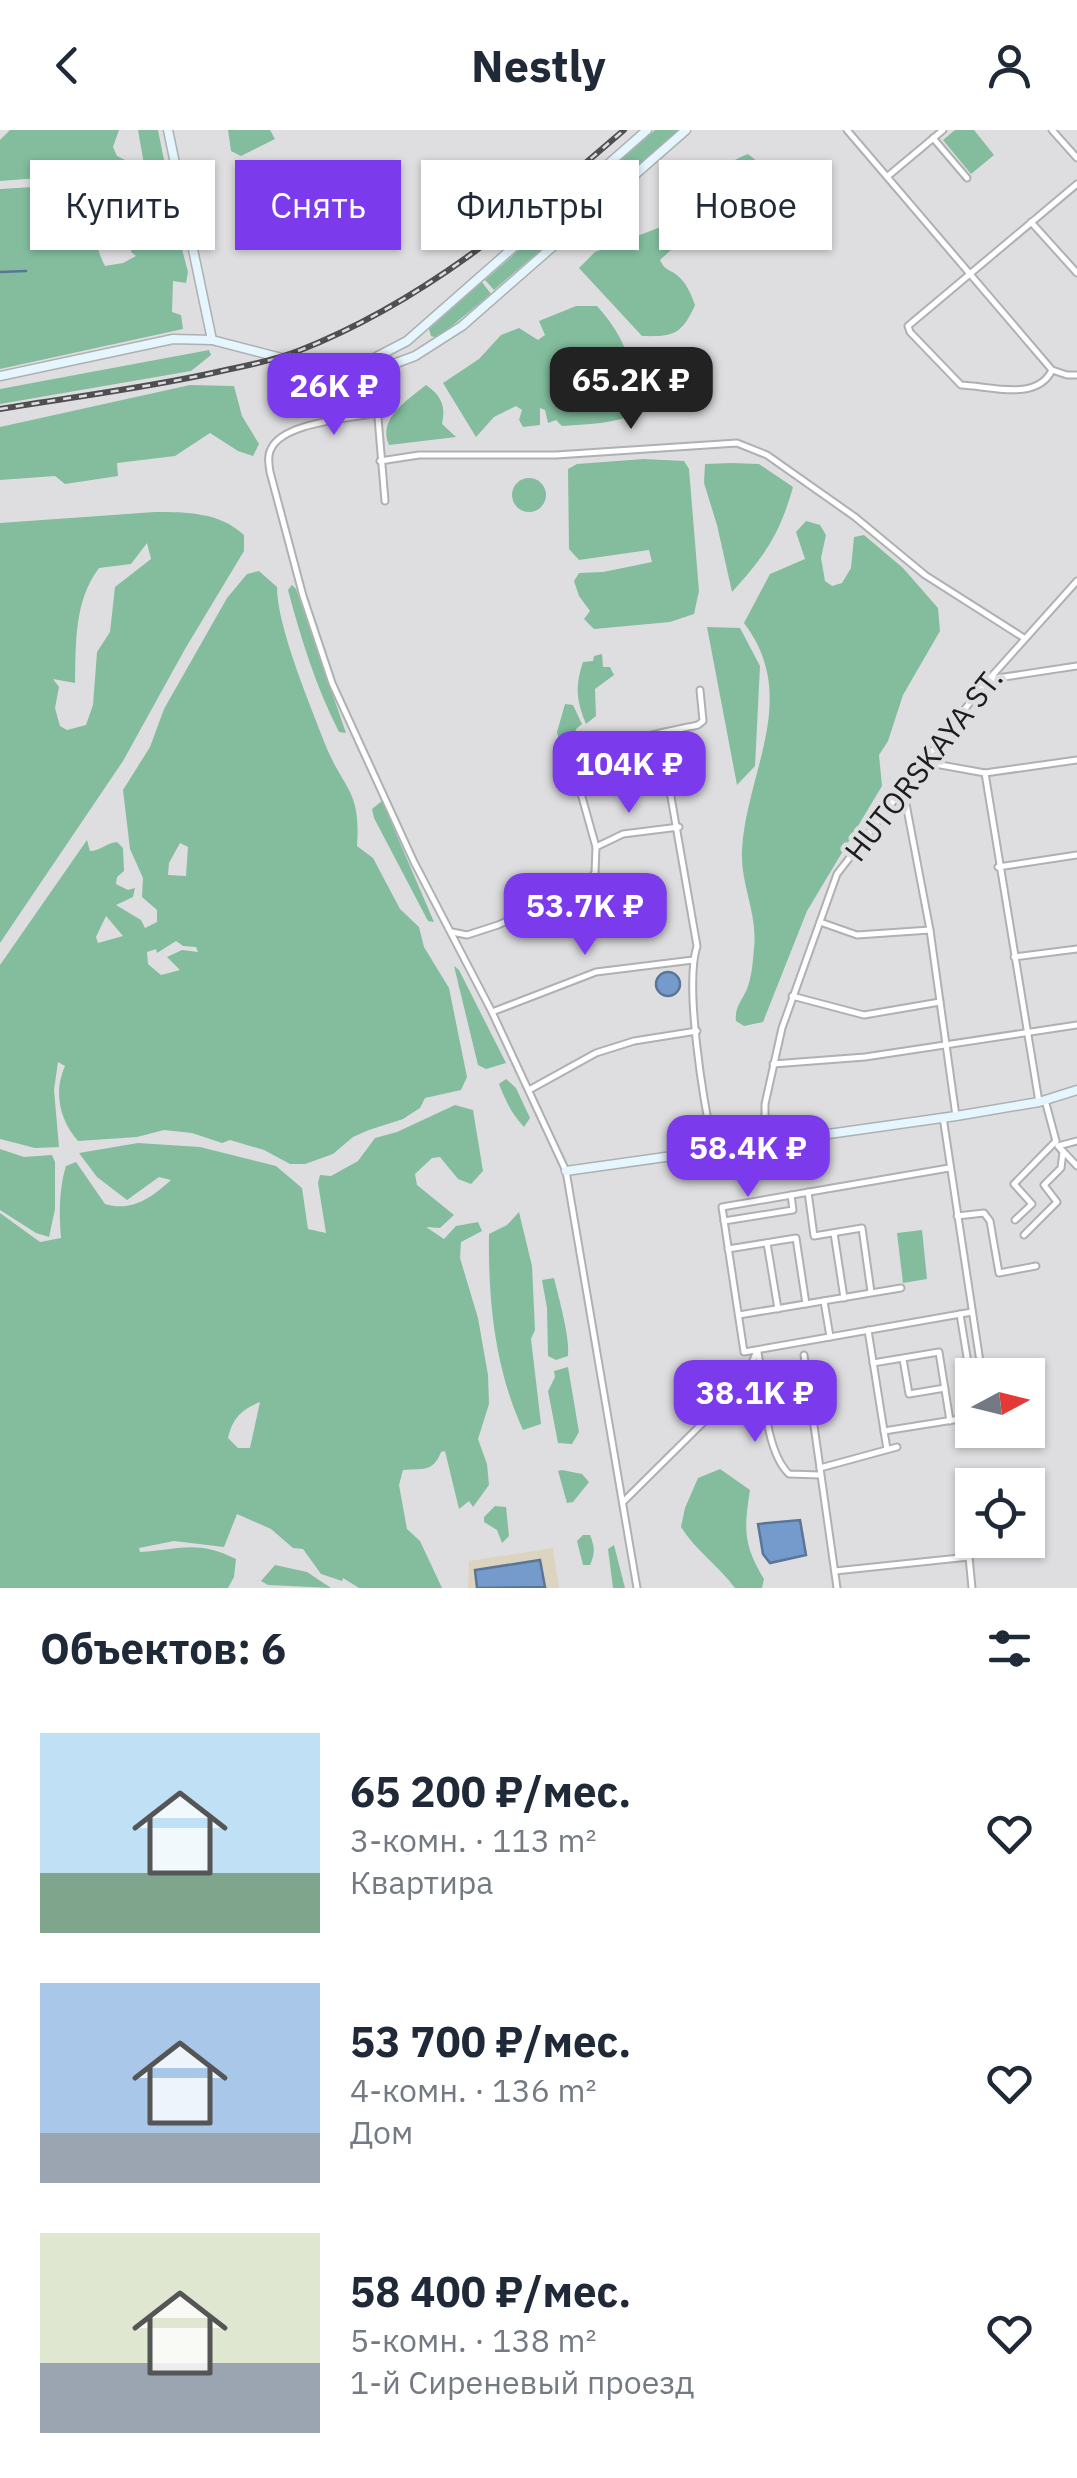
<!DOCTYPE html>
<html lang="ru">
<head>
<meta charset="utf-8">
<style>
	body { margin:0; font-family:"IBM Plex Sans",sans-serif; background:#f6f6f7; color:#1f2937; height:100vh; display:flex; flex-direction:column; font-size:38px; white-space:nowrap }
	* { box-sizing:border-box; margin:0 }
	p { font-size:32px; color:#747a83 }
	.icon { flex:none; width:55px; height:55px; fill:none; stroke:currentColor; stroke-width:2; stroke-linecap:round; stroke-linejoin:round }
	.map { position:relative; height:1458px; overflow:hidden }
	.details { display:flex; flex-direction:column; background:#fff; flex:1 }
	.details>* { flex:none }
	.hud { position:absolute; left:30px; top:30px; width:1018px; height:90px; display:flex; gap:20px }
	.needle { width:65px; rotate:83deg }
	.fabs { position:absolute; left:955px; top:1228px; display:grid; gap:20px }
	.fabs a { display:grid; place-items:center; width:90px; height:90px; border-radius:0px; background:#fff; box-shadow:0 2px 8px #0004; font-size:50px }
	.price { position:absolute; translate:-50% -85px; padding:0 22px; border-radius:20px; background:#7c3aed; color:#fff; font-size:32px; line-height:65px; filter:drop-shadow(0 2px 5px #0008) }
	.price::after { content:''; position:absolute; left:50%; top:60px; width:30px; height:22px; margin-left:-15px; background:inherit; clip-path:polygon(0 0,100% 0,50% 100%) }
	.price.active { background:#222; color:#fff }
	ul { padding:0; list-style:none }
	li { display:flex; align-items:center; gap:30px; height:250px; padding:0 40px }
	li span { display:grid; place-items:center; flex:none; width:280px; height:200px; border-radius:0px; color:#555 }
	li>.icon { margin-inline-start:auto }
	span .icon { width:120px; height:120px; fill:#fffc; stroke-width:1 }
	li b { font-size:42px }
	h2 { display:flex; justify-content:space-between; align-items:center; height:120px; padding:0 40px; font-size:42px }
	.pill { padding:0 35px; border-radius:0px; background:#fff; box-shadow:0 2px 8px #0004; font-size:35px; line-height:90px }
	.pill.active { background:#7c3aed; color:#fff }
	header { display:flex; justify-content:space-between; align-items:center; height:130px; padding:0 40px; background:#fff; font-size:45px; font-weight:700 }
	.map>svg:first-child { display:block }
	.industrial { fill:#ddd4bf }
	.green { fill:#83bd9e; fill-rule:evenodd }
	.water { fill:#759bcd; stroke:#5a7598; stroke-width:2.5 }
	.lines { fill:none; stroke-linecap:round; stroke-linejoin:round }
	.stream { stroke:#5a7598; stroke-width:2.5 }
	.street-casing { stroke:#afb0b2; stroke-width:9 }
	.secondary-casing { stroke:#afb0b2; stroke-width:11 }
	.street { stroke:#fff; stroke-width:5 }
	.secondary { stroke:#e5f6fe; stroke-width:8 }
	.rail-casing { stroke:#4f4f51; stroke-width:6 }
	.rail { stroke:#dedee0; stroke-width:2.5; stroke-dasharray:8; stroke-linecap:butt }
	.labels { text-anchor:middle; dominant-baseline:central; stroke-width:9; stroke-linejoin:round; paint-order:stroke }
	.street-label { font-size:30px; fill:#1c1c1d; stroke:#dedee0 }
</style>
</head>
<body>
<header><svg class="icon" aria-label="back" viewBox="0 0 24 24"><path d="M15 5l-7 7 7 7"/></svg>Nestly<svg class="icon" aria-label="person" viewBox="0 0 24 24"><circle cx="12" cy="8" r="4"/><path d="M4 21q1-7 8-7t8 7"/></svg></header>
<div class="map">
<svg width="1077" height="1458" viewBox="0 0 1077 1458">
	<rect width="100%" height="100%" fill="#dedee0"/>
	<polygon class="industrial" points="553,1418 559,1458 468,1458 469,1431"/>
	<g class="green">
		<path d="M10 0H119L113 17 117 26 125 30 129 50 125 53 121 51 108 59 103 51C75 71 85 80 94 106 98 117 99 125 105 136L123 133 136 126 131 122 132 112 136 109 181 115 188 142 186 153 173 151 172 182 181 185 183 199 0 239V59L51 56 65 51 63 33H58L55 45 51 47 0 51V10Z"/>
		<polygon points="138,0 158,0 166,40 145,40"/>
		<polygon points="228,0 270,0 275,9 241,26 231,21"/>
		<polygon points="655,0 681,0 494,160 485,150"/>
		<polygon points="955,0 974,0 994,25 971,44 943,10"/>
		<path d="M748 24 758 32 690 85 684 93 687 105 660 130C665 141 670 139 678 146 687 154 691 164 695 175 682 204 674 207 642 206L579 138 595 122 666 95 667 70 674 63 686 76C702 54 721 34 748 24Z"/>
		<polygon points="167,43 180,107 148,102 139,68 152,45"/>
		<polygon points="482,152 491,164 437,208 431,206 429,199"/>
		<path d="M576 176H597C615 196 628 217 632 245L641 248 648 274C632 294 587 294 562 296L556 290 548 293 545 280 540 278V295L523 297 519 290 522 280 516 276 494 287 476 307 443 253 479 229 501 205 519 198 538 210 545 205 539 191Z"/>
		<polygon points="209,220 211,225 191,241 0,274 0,259"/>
		<polygon points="190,255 234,256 242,286 259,314 253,326 238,321 210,303 175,326 117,333 118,346 65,354 55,346 0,350 0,297"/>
		<path d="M426 255C442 266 446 277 442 294L456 307 389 315C377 288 408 270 426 255Z"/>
		<polygon points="644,329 684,331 689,339 699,461 694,484 670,492 594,499 584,489 590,481 579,466 574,451 579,443 603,442 652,432 649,420 579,430 569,419 568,339 577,334"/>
		<path d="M731 333 759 334 793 357C780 404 764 427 732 462L717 395 704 353 705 334Z"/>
		<circle cx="529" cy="365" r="17"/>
		<path d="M155 382C187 382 219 382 244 405V421L185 519 123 631 0 813V393ZM147 413 151 429 115 457 110 502 97 522 93 575 86 595 67 600 60 596 55 578 59 557 53 549 75 553C76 513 74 471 99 438L131 434Z"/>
		<path d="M806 391 820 395 826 405 821 428 825 451 832 456 842 453 851 438 854 407 864 405 903 438 938 478 940 501 903 565 888 611 879 625 882 656 807 781 763 892 744 896 736 891C734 876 744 869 748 856 752 845 753 830 754 818 758 784 740 754 742 720 746 642 801 568 744 493L770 444 805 429 796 402Z"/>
		<path d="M259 441 277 457C277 497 310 574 325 614 344 661 361 659 357 716L373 728 400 779 419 797 424 817 449 858 467 947 461 960 425 968 420 978 403 989 369 1000 353 1007 333 1024 305 1034H290L264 1020 230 1010 222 1013 192 1003 164 1000 137 1007 78 1011C60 991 53 962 65 936L58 932 54 960 59 1017 35 1018 0 1009V835L87 710 90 721C100 721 106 713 117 712L123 718 124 741 117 747 116 754 128 760 135 758 133 767 116 775 141 790 145 798 157 792V780L142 767 143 748 130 719 123 660 150 617 164 579 227 468 247 444ZM180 713 188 717 186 746 168 745 169 733ZM106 786 123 806 98 813 96 807ZM176 811 183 816 196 817 198 822 182 820 167 827 180 840 161 845 148 834 147 822 156 819 157 823Z"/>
		<path d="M292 455 296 459 346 603 339 602C316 557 301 509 288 460Z"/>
		<polygon points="707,497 740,498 760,536 755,636 737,655"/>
		<path d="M602 524 603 537H610L614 545 595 559 596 586 586 594C576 571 575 555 583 532L593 531 594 526Z"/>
		<polygon points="565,574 573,575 582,594 576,599 573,621 563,628 557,602"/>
		<polygon points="382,671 434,792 428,791 374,688 372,679"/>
		<polygon points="454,836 459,840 506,933 486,939 478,935"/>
		<path d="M506 949 516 958 530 988 524 997C512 984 506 972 499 954Z"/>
		<path d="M455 975 473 980 483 1041 471 1054 458 1049 440 1027 432 1028 415 1044 417 1055 454 1085 440 1098 426 1097 444 1109 456 1096 478 1092 482 1101 461 1112 460 1128 478 1188 488 1245 489 1274 478 1309 487 1334 489 1355 473 1377 469 1371 459 1379 445 1321 441 1322C433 1343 422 1338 403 1340L399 1355 407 1399 420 1411 442 1458H359L343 1448 342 1451 321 1444 303 1419 293 1418 271 1399 237 1384 224 1417 174 1411 139 1418 140 1422C179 1420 196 1409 236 1429L234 1447 228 1458H0V1083L40 1112 61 1108C59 1085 59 1058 66 1036L76 1032 105 1074C132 1082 151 1068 171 1050L159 1047 127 1070 97 1047 79 1023 138 1013 200 1017 276 1036 302 1058 308 1099 326 1103 318 1053 320 1045 331 1046 358 1031 375 1008 397 1002ZM260 1272 250 1318H238L228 1308C233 1288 241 1280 260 1272Z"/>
		<polygon points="0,1019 24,1027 52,1025 55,1032 55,1079 49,1107 36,1103 0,1080"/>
		<path d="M519 1082 532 1136 535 1200 531 1209 541 1294 523 1300C495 1239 488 1172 489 1104L507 1095Z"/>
		<polygon points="922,1100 927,1149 903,1153 897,1103"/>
		<path d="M554 1148C559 1169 570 1207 568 1226L556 1230 548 1226 547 1178 542 1150Z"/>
		<polygon points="568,1237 579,1302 572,1314 558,1313 548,1261 555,1247 554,1241"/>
		<path d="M720 1339 750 1360C744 1399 743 1415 764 1449L762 1458H735C718 1435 696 1421 681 1397L685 1378 698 1348Z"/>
		<polygon points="562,1340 582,1344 589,1352 573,1372 567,1373 558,1341"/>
		<polygon points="495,1376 506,1377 509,1406 502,1413 497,1400 484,1392 484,1387"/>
		<path d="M583 1405H590C595 1417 595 1424 590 1435H583L577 1411Z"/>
		<polygon points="614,1415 625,1458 613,1458 608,1419"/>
		<polygon points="275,1435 307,1442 331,1458 268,1455 261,1451"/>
	</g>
	<g class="water">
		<circle cx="668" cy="854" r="12"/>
		<polygon points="800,1390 806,1425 770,1433 763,1424 758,1394"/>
		<polygon points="540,1430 545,1457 477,1458 475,1440"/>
	</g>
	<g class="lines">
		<polyline class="stream" points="0,142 26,141"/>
		<g class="street-casing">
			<g id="street">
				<polyline points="847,0 1052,240 1067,245 1077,245"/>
				<polyline points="1052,0 1077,28"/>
				<polyline points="933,8 967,48"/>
				<polyline points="888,46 943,0"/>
				<polyline points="1031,92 1077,143"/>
				<polyline points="374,240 385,371"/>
				<path d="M1052 240C1037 272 990 256 961 255L910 202 908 196 1077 54"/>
				<path d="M375 283C350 289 283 292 271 319 267 326 269 335 270 342L303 466 332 553 414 732 492 882 566 1041 637 1458"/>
				<polyline points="380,331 419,325 556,325 737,313 767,325 855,387 925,445 1024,508"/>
				<polyline points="991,549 1077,536"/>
				<path d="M660 604 697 816C684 857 704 975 714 1020"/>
				<polyline points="924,632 985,643 1077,630"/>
				<polyline points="985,643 1039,972"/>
				<polyline points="903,658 930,800 956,986"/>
				<polyline points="596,717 623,704 679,697"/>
				<polyline points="998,737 1077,725"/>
				<polyline points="820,792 857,805 930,800"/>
				<path d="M452 802 467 805 498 795 584 755 595 743 596 717 575 642C607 610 656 604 698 595L703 591 700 560"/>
				<polyline points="1014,827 1077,819"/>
				<polyline points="792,866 864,885 940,872"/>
				<polyline points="492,882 596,842 693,830"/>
				<polyline points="773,934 865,927 1077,895"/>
				<polyline points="529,960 596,923 634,911 697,901"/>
				<polyline points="1045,970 1056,1011"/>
				<polyline points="943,987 982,1245"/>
				<polyline points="765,1014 765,974 782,898 837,744 982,557 1077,451"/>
				<polyline points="1062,1020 1077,1036"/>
				<polyline points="949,1038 722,1077 744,1222 972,1182"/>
				<polyline points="808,1062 814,1106 862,1098 871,1162"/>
				<polyline points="957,1086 984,1083 990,1091 999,1143 1036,1136"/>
				<polyline points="1015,1090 1032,1074 1014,1054 1056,1011"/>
				<polyline points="724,1091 793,1080 791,1065"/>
				<polyline points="834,1103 844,1168"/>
				<polyline points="1024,1105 1057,1072 1044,1055 1061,1038 1063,1022 1058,1016 1077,1011"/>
				<polyline points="767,1113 778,1179"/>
				<polyline points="728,1119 796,1108 806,1174"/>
				<polyline points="824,1171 830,1207"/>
				<polyline points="960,1184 972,1258"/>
				<polyline points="739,1185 901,1158"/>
				<polyline points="868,1200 884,1301 972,1287"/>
				<path d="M758 1222C764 1257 764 1320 789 1344L820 1345"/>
				<polyline points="804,1225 837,1458"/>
				<polyline points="903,1229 909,1264 945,1258"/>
				<polyline points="873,1233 939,1222 950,1291"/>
				<polyline points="767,1280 792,1276 812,1280"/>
				<polyline points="884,1301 887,1319"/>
				<polyline points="820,1338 897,1317"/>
				<polyline points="968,1347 972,1372"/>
				<polyline points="624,1371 743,1253 757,1221"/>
				<polyline points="835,1441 969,1427"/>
				<polyline points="972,1458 969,1427 979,1410"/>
			</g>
		</g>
		<g class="secondary-casing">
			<g id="secondary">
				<polyline points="168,0 212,210"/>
				<polyline points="357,237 407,211 647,0"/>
				<polyline points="0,246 173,209 212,210 305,234 365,240 388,236 415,226 462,196 686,0"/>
				<polyline points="566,1041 956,986 1039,972 1077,960"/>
			</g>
		</g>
		<use href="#street" class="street"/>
		<use href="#secondary" class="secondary"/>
		<g class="rail-casing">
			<path id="rail" d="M0 279C72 267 146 258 217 242 244 236 273 231 298 221 424 172 523 87 624 0"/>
		</g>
		<use href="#rail" class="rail"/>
	</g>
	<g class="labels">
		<g class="street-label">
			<text transform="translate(923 634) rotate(-52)">HUTORSKAYA ST.</text>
		</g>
	</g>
</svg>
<div class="fabs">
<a><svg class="needle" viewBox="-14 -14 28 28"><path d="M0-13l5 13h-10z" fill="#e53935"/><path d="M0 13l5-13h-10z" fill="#747a83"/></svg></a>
<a><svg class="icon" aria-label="locate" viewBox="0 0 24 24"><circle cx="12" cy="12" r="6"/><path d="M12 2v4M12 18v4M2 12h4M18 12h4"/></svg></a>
</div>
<b class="price active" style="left:631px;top:302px">65.2K ₽</b>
<b class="price" style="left:334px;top:308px">26K ₽</b>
<b class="price" style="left:629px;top:686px">104K ₽</b>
<b class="price" style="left:585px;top:828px">53.7K ₽</b>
<b class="price" style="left:748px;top:1070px">58.4K ₽</b>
<b class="price" style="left:755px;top:1315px">38.1K ₽</b>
<div class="hud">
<a class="pill">Купить</a>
<a class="pill active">Снять</a>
<a class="pill">Фильтры</a>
<a class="pill">Новое</a>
</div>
</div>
<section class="details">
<h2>Объектов: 6<svg class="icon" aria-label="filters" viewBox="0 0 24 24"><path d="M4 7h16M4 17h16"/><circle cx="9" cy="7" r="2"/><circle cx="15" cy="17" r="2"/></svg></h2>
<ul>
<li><span style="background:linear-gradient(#bfe0f5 70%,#7fa58c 0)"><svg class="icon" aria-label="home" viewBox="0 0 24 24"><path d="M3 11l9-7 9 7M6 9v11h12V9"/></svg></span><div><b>65 200 ₽/мес.</b><p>3-комн. · 113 m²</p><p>Квартира</p></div><svg class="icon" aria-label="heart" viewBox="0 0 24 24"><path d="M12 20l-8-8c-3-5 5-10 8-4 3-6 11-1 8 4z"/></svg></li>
<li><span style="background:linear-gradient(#a9c7e8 75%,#9aa5b1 0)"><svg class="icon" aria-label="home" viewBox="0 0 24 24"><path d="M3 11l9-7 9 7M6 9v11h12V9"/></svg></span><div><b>53 700 ₽/мес.</b><p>4-комн. · 136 m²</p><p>Дом</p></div><svg class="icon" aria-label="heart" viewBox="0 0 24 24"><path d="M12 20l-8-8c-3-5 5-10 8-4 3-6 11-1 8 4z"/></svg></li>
<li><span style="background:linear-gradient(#dfe7d0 65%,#9aa5b1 0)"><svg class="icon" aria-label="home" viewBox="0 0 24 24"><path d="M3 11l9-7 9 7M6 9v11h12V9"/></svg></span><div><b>58 400 ₽/мес.</b><p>5-комн. · 138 m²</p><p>1-й Сиреневый проезд</p></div><svg class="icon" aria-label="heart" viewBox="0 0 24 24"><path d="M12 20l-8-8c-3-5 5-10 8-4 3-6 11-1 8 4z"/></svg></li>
</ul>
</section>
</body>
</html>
